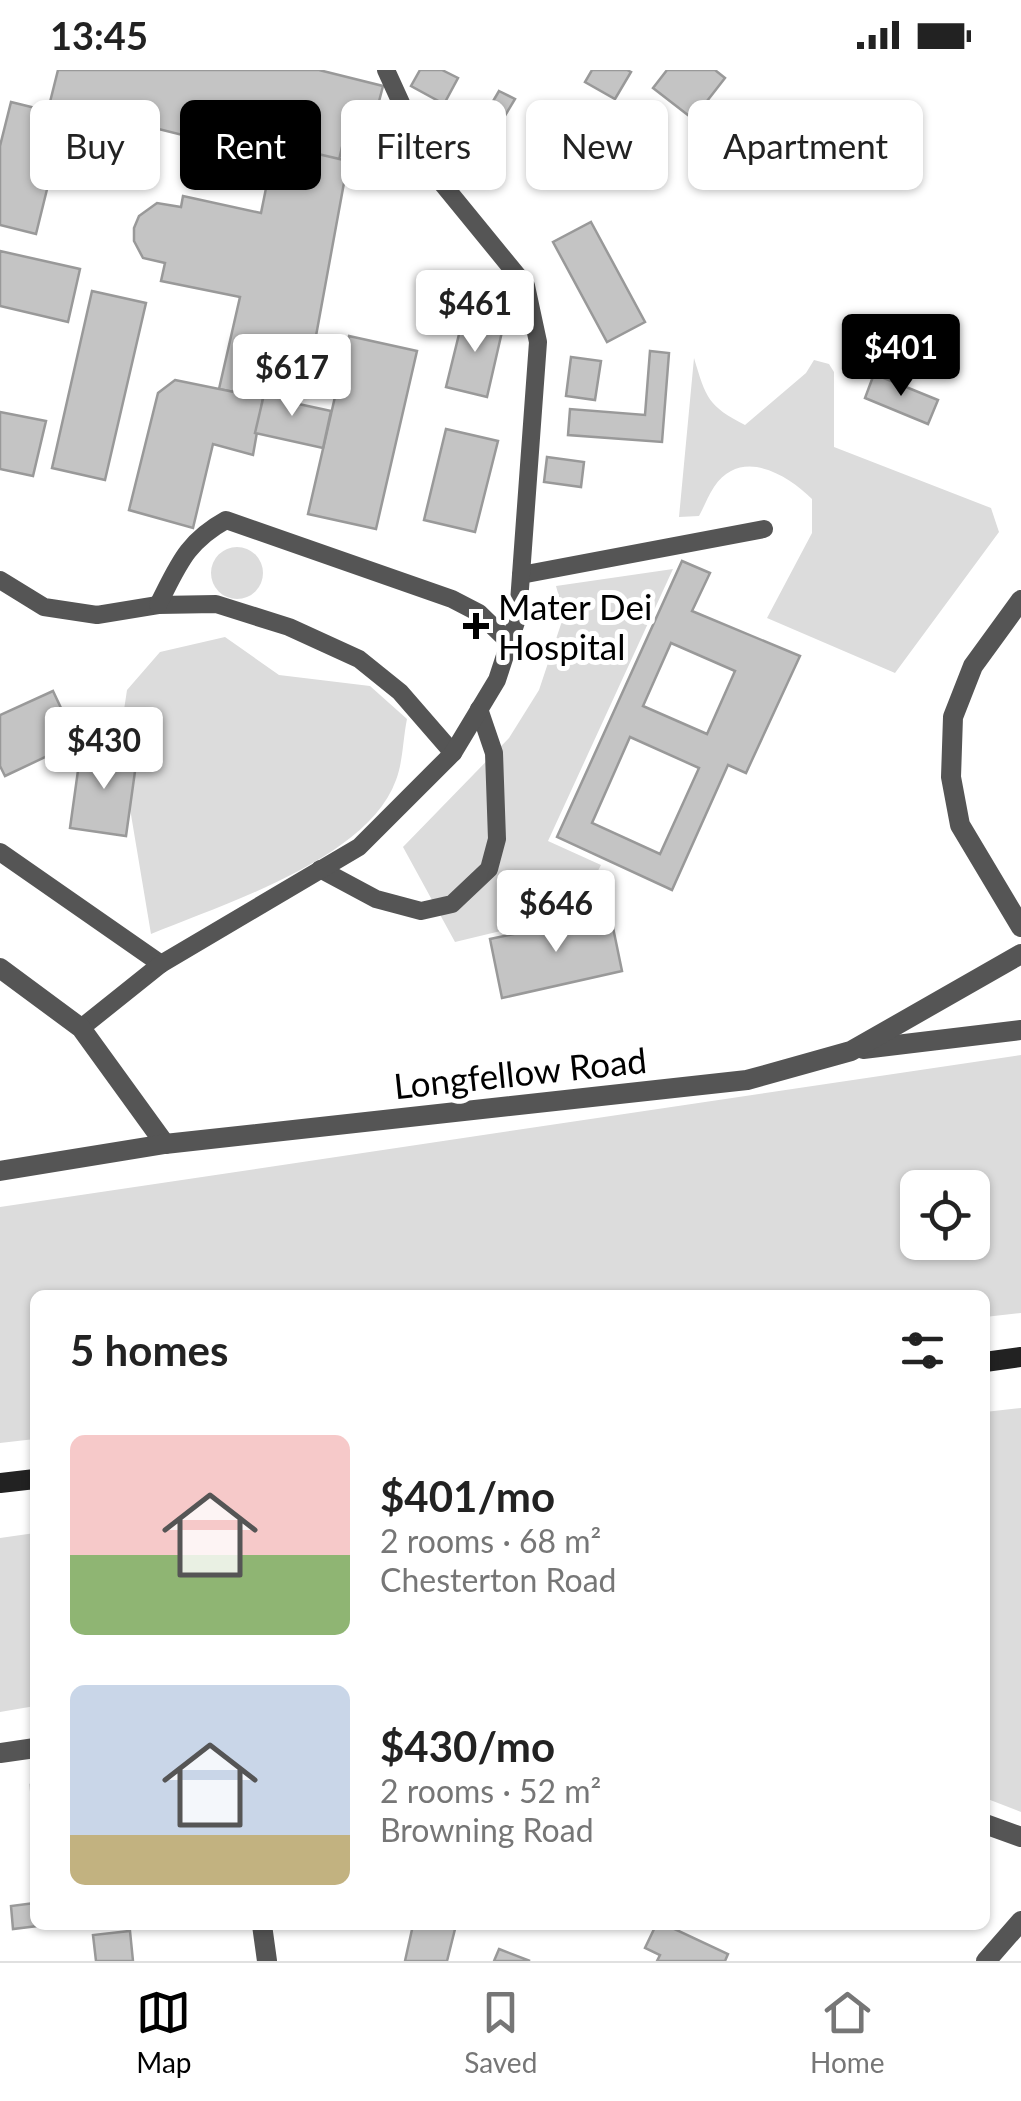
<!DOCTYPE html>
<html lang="en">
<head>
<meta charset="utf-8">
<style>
	body { margin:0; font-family:Lato,sans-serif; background:#f2f2f2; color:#222; height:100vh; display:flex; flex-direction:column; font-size:38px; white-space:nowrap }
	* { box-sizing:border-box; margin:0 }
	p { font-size:32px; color:#767676 }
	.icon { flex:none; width:55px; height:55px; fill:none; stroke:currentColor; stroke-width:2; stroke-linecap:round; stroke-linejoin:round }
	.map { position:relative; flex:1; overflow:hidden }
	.sheet { position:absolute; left:30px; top:1220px; width:960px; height:640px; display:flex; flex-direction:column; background:#fff; border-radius:15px; box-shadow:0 2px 8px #0004 }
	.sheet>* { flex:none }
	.top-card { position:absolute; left:30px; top:30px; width:962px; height:90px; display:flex; gap:20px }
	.buttons { position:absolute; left:900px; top:1100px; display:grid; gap:20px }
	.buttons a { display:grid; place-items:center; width:90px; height:90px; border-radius:15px; background:#fff; box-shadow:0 2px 8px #0004; font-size:50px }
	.price { position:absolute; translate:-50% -85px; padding:0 22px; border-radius:10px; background:#fff; color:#222; font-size:32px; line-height:65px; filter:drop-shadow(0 2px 5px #0008) }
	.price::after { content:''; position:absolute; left:50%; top:60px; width:30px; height:22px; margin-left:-15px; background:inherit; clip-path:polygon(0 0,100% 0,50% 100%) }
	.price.current { background:#000; color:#fff }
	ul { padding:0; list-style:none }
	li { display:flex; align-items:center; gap:30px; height:250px; padding:0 40px }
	li span { display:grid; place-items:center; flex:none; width:280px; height:200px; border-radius:15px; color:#555 }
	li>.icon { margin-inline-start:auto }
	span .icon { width:120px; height:120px; fill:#fffc; stroke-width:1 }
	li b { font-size:42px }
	h2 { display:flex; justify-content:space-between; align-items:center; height:120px; padding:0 40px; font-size:42px }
	.chip { padding:0 35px; border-radius:15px; background:#fff; box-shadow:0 2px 8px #0004; font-size:35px; line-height:90px }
	.chip.current { background:#000; color:#fff }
	.status { display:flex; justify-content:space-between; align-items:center; height:70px; padding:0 50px; background:#fff; direction:ltr }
	.status svg { height:28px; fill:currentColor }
	.dock { display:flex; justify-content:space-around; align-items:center; height:140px; border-top:2px solid #e0e0e0; background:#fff; font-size:28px; color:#767676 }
	.dock a { display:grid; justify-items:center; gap:5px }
	.dock .current { color:#000 }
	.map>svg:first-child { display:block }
	.green { fill:#dcdcdc; fill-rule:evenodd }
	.building { fill:#c4c4c4; stroke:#999; stroke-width:2.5; fill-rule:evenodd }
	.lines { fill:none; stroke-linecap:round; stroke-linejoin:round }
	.service { stroke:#555; stroke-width:18 }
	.minor { stroke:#555; stroke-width:20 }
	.secondary { stroke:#222; stroke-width:20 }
	.poi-dot { fill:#000; stroke:#fff; stroke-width:4 }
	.labels { text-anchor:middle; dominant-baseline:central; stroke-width:10; stroke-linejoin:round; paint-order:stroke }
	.poi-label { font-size:35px; fill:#000; stroke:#fff; text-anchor:start }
	.street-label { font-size:35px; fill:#000; stroke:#fff }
</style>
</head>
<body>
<div class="status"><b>13:45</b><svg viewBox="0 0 49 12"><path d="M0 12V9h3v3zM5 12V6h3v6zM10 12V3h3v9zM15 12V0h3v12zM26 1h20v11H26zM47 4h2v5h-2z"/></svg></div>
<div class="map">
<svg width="1021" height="1891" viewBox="0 0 1021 1891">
	<rect width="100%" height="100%" fill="#fff"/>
	<g class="green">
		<path d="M694 288C706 328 708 336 745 355L806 303 814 290 829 294 834 302V377L991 438 999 462 895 603 767 548 812 463V429C787 404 741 377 714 417 708 426 704 437 699 446L679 447Z"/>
		<circle cx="237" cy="503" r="26"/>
		<polygon points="673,499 548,771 601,795 576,843 455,872 403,777 509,668 539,620 564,545 556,516"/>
		<path d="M225 567 279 605 370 616 407 649C403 668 403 692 396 710 368 789 223 834 151 864L119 673 127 620 160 582Z"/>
		<path d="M1021 985V1243L985 1247V1225H35V1369L0 1373V1137ZM918 1118H972V1172H918Z"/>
		<polygon points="1021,1338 1021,1742 985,1728 985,1342"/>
		<polygon points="35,1463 35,1636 0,1642 0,1468"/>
	</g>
	<g class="building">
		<polygon points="58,0 319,0 383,16 369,70 345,64 339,90 275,74 271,87 50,32"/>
		<polygon points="420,0 442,0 458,8 444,34 411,16"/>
		<polygon points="592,0 627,0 631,2 615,29 585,12"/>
		<polygon points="667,0 715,0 725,8 693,49 653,18"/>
		<polygon points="499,21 515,29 497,59 482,50"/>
		<polygon points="11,32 153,67 141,116 53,95 36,164 0,155 0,76"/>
		<polygon points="614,64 632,104 608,115 590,75"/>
		<polygon points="275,74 348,91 305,326 266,316 263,328 219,319 240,227 161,211 165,193 143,188 134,171 134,158 139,146 157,133 181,137 183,126 261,143"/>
		<polygon points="591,152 645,252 607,272 553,172"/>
		<polygon points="0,181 80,199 68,252 0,236"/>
		<polygon points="92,221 146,233 105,410 52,398"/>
		<polygon points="464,244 504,253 487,327 446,317"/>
		<polygon points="349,266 417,281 376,459 308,444"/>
		<polygon points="650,281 669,283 662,372 568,365 570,339 645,345"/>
		<polygon points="571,287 601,291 595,330 566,326"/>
		<polygon points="874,304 938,330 928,354 865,328"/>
		<polygon points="175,310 263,328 253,385 213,374 193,458 129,440 158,323"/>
		<polygon points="266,316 296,323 294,333 331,341 323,378 255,363"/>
		<polygon points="0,342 46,351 33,406 0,399"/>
		<polygon points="446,359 498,371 475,462 424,450"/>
		<polygon points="547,387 584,392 581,417 544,412"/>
		<path d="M682 491 710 503 692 541 800 586 746 703 728 695 672 820 557 767ZM671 573 735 601 707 664 643 636ZM630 667 699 698 660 784 592 753Z"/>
		<polygon points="53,621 77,672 5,706 0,696 0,645"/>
		<polygon points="81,679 137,687 126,766 70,758"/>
		<polygon points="610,843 622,901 502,928 490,869"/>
		<polygon points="31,1715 35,1715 35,1770 33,1770"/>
		<polygon points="35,1833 35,1855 46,1855 13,1859 11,1836"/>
		<polygon points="413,1855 456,1855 447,1891 405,1891"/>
		<polygon points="656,1855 666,1855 728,1884 725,1891 657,1891 660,1885 645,1878"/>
		<polygon points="130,1861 133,1891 96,1891 93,1865"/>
		<polygon points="499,1879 530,1891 494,1891"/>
	</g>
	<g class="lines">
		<g class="service">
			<polyline points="521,505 764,459"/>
			<polyline points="0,510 44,537 97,545 158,535 216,534 289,557 359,589 400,622 453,683"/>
			<path d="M158 535C178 496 186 472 226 450L452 529 479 543 509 572"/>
			<polyline points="0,782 161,894"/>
			<polyline points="320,799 376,829 421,841 452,834 489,799 497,769 494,683 479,639"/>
			<polyline points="81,958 161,894 359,777 453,683 497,610 518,546 538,272 526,216 432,101 386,0"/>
		</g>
		<g class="minor">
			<polyline points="1021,530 973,596 953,647 951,707 960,755 1021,857"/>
			<polyline points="0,898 81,958 165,1074"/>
			<polyline points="863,979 1021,960"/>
			<polyline points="0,1101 165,1074 747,1010 851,981 1021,884"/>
			<polyline points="0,1683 35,1678"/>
			<polyline points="985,1754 1021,1767"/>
			<polyline points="262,1855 267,1891"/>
			<polyline points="986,1891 1021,1851"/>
		</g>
		<g class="secondary">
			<polyline points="985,1292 1021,1287"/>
			<polyline points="0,1413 35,1409"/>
		</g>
	</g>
	<path class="poi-dot" d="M471 541h10v10h10v10h-10v10h-10v-10h-10v-10h10z"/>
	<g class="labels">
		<g class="poi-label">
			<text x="498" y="536">Mater Dei<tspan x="498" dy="40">Hospital</tspan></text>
		</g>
		<g class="street-label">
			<text transform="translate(520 1002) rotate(-6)">Longfellow Road</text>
		</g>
	</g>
</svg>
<div class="buttons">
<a><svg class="icon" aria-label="locate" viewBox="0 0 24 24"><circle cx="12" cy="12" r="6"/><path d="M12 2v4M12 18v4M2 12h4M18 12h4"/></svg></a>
</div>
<b class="price" style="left:475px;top:285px">$461</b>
<b class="price current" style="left:901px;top:329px">$401</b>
<b class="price" style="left:292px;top:349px">$617</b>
<b class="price" style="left:104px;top:722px">$430</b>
<b class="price" style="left:556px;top:885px">$646</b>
<div class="top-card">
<a class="chip">Buy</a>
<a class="chip current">Rent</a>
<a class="chip">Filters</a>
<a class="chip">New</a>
<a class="chip">Apartment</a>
</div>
<section class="sheet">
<h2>5 homes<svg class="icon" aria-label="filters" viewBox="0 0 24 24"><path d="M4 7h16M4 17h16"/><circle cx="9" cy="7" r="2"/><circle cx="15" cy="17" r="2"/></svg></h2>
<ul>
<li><span style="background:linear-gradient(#f6c9c9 60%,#8fb573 0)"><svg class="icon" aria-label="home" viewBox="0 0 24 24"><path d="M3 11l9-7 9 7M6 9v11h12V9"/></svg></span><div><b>$401/mo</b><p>2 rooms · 68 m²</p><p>Chesterton Road</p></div></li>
<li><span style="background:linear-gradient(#c9d6e8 75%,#c2b280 0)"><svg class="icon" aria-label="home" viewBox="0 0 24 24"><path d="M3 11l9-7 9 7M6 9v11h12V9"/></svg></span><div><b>$430/mo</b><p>2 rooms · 52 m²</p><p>Browning Road</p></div></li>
</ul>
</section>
</div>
<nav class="dock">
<a class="current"><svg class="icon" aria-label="map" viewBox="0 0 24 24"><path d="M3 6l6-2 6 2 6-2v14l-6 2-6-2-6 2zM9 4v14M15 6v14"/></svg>Map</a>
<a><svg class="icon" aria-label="saved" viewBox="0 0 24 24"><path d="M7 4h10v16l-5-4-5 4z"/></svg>Saved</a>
<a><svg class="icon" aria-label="home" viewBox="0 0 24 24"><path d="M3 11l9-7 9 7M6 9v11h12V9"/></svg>Home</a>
</nav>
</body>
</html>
